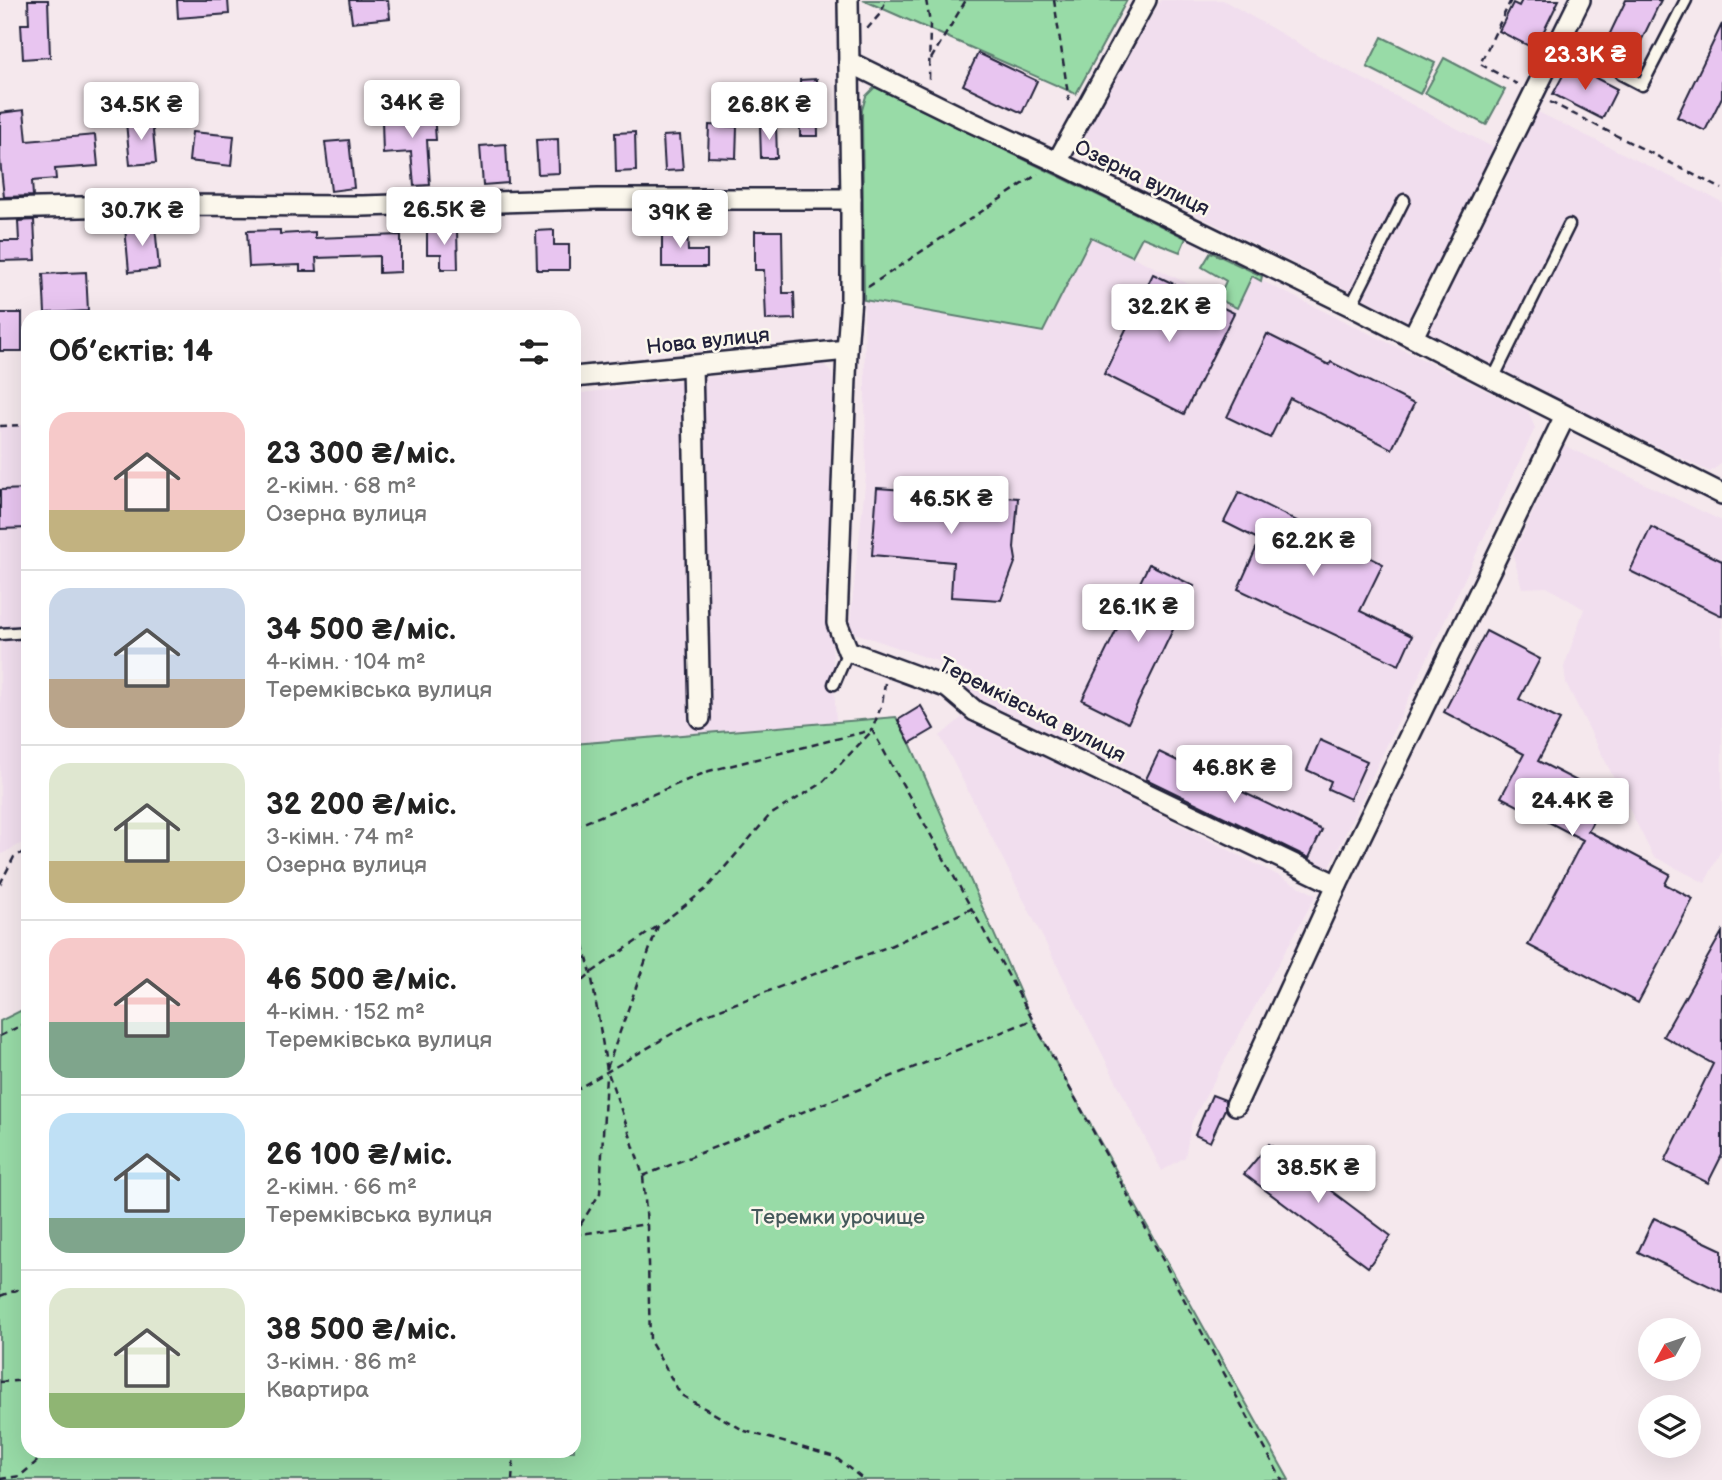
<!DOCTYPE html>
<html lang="uk">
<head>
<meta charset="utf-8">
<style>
	body { margin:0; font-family:"Balsamiq Sans",sans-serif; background:#f2f2f2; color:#222; height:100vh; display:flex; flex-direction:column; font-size:26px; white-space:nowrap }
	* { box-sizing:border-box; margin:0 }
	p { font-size:23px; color:#767676 }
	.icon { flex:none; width:38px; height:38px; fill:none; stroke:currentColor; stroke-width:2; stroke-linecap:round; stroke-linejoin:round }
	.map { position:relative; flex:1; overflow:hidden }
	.side { position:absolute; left:21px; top:310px; width:560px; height:1148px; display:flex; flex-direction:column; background:#fff; border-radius:21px; box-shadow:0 7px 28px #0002 }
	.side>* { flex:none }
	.needle { width:46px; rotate:230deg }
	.buttons { position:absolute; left:1638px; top:1318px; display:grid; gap:14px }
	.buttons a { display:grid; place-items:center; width:63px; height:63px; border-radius:50%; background:#fff; box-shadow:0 7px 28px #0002; font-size:35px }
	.price { position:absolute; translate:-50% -60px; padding:0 16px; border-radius:7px; background:#fff; color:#222; font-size:23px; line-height:46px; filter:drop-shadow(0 2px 4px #0008) }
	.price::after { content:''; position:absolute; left:50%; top:42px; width:21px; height:16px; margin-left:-10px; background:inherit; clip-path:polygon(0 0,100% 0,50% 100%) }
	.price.active { background:#c8321e; color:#fff }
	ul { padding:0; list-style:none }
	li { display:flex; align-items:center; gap:21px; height:175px; padding:0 28px }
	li+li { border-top:2px solid #e0e0e0 }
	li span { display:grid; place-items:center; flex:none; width:196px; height:140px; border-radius:21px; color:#555 }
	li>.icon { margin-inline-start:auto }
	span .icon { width:84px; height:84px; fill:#fffc; stroke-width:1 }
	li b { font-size:30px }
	h2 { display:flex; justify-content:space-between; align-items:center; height:84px; padding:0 28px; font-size:30px }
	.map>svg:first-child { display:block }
	.built { fill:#f1deee }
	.green { fill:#98dba7; stroke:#5d7e71; stroke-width:2 }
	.building { fill:#e8c5f0; stroke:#22223b; stroke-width:2 }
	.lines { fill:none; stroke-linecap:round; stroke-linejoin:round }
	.lane-casing { stroke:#22223b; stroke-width:15 }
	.street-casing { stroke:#22223b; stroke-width:24 }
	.path { stroke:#22223b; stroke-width:2.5; stroke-dasharray:7 5; stroke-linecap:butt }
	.lane { stroke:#fbf7ec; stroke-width:10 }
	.street { stroke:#fbf7ec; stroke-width:19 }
	.labels { text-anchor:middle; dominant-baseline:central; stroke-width:5; stroke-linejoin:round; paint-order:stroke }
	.street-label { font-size:21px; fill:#22223b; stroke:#fbf7ec }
	.park-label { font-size:21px; fill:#455a5b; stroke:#fbf7ec }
</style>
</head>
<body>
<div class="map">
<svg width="1722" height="1480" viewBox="0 0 1722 1480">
	<rect width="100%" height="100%" fill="#f5e8ed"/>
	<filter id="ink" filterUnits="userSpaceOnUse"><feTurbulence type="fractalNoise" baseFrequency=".0143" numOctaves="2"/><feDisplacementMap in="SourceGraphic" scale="14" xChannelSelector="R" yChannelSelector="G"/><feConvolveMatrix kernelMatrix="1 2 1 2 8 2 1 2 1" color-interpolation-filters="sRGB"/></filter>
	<g filter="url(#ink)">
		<g class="built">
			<polygon points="1161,0 1223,0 1318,55 1513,158 1536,111 1722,202 1722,463 1710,472 1480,362 1398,316 1071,152"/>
			<polygon points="1091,236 1237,308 1252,276 1528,411 1535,428 1328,871 979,706 964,690 972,673 849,631 866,476 864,300 1043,332"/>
			<polygon points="823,363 833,375 831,623 836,722 574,744 574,394"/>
			<polygon points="28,425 28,840 0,855 0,426"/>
			<polygon points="1564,445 1722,521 1722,848 1705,883 1653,856 1566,683 1564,667 1584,609 1547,587 1522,588 1513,555"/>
			<polygon points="966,714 1316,895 1192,1121 1185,1157 1162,1171 940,736"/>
		</g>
		<g class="green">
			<polygon points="863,0 1127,0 1076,94"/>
			<polygon points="1382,37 1435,63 1420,94 1367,67"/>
			<polygon points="1444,58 1505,90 1486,125 1425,93"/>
			<polygon points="875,87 1186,238 1180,252 1142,237 1132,256 1091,237 1043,332 864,300 862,110 866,96"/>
			<polygon points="1211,252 1262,276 1261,281 1252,276 1237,308 1218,299 1226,281 1202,267"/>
			<polygon points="896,717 910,743 1032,1020 1289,1480 0,1480 0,1021 28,1007 28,1451 574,1451 574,744"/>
		</g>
		<g class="building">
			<polygon points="28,0 48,0 50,57 23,59 21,24 29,24"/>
			<polygon points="177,0 228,0 229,14 178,18"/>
			<polygon points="349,0 388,0 390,18 352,22"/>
			<polygon points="1522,0 1559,0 1535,49 1499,31 1513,3 1519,6"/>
			<polygon points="1626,0 1661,0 1631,62 1603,48"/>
			<polygon points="1722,24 1722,97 1705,131 1677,117"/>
			<polygon points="978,53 1037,81 1022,113 963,85"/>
			<polygon points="1569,64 1617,89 1602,119 1553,94"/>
			<polygon points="817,79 818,136 800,136 800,80"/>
			<polygon points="433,101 436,140 427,140 430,185 414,186 411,152 383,154 382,120 418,118 417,102"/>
			<polygon points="24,110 27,141 95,135 98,166 55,169 56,179 32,181 33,196 4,197 0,160 0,113"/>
			<polygon points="152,120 156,163 130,165 126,122"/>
			<polygon points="709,125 737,127 736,158 708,157"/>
			<polygon points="776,125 777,158 761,158 760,126"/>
			<polygon points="192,132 234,136 231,166 189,161"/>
			<polygon points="635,132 636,171 616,172 615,133"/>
			<polygon points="680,135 683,170 665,171 663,136"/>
			<polygon points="558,139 559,173 538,174 536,140"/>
			<polygon points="349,140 354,188 331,191 325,142"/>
			<polygon points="506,144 508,183 483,185 480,146"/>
			<polygon points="34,220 36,260 0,261 0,241 19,241 18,221"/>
			<polygon points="155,225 159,269 129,272 125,227"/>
			<polygon points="662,228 687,229 688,251 707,251 707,267 662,267"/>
			<polygon points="280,230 280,234 315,232 315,238 401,235 401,272 379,273 379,256 316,258 317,271 300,271 300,265 249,267 247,231"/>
			<polygon points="427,230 457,230 458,269 441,269 441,254 427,254"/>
			<polygon points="554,230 554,245 569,245 569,270 537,270 536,231"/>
			<polygon points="755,231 782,231 783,293 794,293 795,319 766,320 764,270 755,270"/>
			<polygon points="86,272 88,311 45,313 43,274"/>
			<polygon points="1153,274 1234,313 1184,414 1104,374"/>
			<rect x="0" y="313" width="22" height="38"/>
			<polygon points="1267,334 1329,365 1331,362 1414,404 1392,449 1290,398 1270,438 1227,417"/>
			<polygon points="877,488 1018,498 1014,548 1016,560 1001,600 951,597 953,562 872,555"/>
			<polygon points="28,489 28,528 0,529 0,490"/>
			<polygon points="1239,492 1383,564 1360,611 1412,636 1399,665 1238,589 1260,540 1224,522"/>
			<polygon points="1651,527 1722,561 1722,616 1630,571"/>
			<polygon points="1149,564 1194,586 1128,723 1082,700"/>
			<polygon points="1486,631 1540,659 1519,699 1560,720 1538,761 1606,796 1588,831 1670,874 1665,884 1693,899 1638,1003 1528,945 1583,840 1501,797 1524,754 1444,712"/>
			<polygon points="921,706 934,729 910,743 898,720"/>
			<polygon points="1320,740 1367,761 1350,799 1328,789 1331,781 1307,770"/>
			<polygon points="1159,752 1322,830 1309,858 1146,779"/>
			<polygon points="1722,932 1722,1155 1708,1183 1665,1161 1713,1064 1663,1036"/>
			<polygon points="1212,1095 1225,1100 1225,1109 1210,1142 1195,1135"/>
			<polygon points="1269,1144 1391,1236 1368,1267 1244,1174"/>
			<polygon points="1654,1218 1722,1250 1722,1292 1638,1252"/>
		</g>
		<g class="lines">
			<g class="lane-casing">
				<g id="lane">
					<polyline points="1621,74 1642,85 1686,0"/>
					<polyline points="1351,306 1404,200"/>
					<polyline points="1493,379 1569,225"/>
					<polyline points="0,634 28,632"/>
					<polyline points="834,684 848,651"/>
				</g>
			</g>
			<g class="street-casing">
				<g id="street">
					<polyline points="848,0 851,199 851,298 847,350 837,623 848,651 948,688 975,711 1337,885"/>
					<polyline points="849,62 969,121 1057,162 1351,306 1493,379 1722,494"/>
					<polyline points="1057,162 1146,0"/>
					<polyline points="0,209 160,205 362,206 598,199 851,199"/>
					<polyline points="1413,337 1580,0"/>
					<polyline points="692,365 700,718"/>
					<polyline points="574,377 847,350"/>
					<polyline points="1236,1105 1337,885 1565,416"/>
				</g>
			</g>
			<g class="path">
				<polyline points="926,0 930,23 929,80"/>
				<polyline points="1054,0 1069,101"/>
				<polyline points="1511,0 1480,64 1517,84"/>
				<polyline points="867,29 880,14 886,0"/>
				<polyline points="1574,51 1608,68"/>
				<polyline points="931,59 966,0"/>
				<polyline points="1550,102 1722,189"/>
				<polyline points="868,287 1038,174"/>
				<polyline points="0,426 28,425"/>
				<path d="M885 683 882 704 872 730C1012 978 1146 1230 1282 1480"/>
				<polyline points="574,827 709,771 872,730"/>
				<polyline points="0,884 14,857 28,850"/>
				<polyline points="574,910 591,973 607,1070 631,1138 643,1176 647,1224 650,1341 681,1395 745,1431 835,1457 864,1480"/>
				<polyline points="574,988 591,973 658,926"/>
				<polyline points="0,1036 28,1022"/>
				<polyline points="607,1068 658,926 706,889 770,815 821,784 871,732"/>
				<polyline points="574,1091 704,1015 890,946 973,908"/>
				<polyline points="643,1176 1032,1020"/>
				<polyline points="574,1235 600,1193 606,1075"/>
				<polyline points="574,1235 647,1224"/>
				<polyline points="0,1296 28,1286"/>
				<polyline points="0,1382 28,1380"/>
				<polyline points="0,1479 20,1476 49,1451"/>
				<polyline points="512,1480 514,1451"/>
			</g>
			<use href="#lane" class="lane"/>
			<use href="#street" class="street"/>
		</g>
	</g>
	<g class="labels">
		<g class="street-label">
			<text transform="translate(1142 178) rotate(26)">Озерна вулиця</text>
			<text transform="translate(708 341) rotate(-6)">Нова вулиця</text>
			<text transform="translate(1032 710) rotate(27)">Теремківська вулиця</text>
		</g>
		<g class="park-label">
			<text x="838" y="1217">Теремки урочище</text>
		</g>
	</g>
</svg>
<div class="buttons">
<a><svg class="needle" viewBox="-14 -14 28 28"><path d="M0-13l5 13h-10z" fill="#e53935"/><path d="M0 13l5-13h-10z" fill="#767676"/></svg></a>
<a><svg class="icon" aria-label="layers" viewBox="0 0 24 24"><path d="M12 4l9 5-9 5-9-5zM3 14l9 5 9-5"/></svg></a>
</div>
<b class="price active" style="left:1585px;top:92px">23.3K ₴</b>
<b class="price" style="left:412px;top:140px">34K ₴</b>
<b class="price" style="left:141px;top:142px">34.5K ₴</b>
<b class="price" style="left:769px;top:142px">26.8K ₴</b>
<b class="price" style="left:444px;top:247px">26.5K ₴</b>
<b class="price" style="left:142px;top:248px">30.7K ₴</b>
<b class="price" style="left:680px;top:250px">39K ₴</b>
<b class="price" style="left:1169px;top:344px">32.2K ₴</b>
<b class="price" style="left:951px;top:536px">46.5K ₴</b>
<b class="price" style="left:1313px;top:578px">62.2K ₴</b>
<b class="price" style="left:1138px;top:644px">26.1K ₴</b>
<b class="price" style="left:1234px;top:805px">46.8K ₴</b>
<b class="price" style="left:1572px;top:838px">24.4K ₴</b>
<b class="price" style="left:1318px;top:1205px">38.5K ₴</b>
<section class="side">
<h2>Об’єктів: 14<svg class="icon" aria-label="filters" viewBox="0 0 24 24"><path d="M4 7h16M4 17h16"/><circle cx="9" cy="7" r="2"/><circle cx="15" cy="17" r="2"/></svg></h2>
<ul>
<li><span style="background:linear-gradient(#f6c9c9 70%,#c2b280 0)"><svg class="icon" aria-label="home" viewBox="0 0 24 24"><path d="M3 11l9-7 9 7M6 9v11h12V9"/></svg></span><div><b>23 300 ₴/міс.</b><p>2-кімн. · 68 m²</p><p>Озерна вулиця</p></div></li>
<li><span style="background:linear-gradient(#c9d6e8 65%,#b9a48a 0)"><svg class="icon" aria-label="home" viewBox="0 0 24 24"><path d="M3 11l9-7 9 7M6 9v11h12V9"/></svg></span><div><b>34 500 ₴/міс.</b><p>4-кімн. · 104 m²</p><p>Теремківська вулиця</p></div></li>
<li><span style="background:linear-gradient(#dfe7d0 70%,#c2b280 0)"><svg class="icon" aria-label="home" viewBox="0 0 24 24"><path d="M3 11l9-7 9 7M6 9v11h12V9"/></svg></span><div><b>32 200 ₴/міс.</b><p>3-кімн. · 74 m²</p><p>Озерна вулиця</p></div></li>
<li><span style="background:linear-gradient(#f6c9c9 60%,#7fa58c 0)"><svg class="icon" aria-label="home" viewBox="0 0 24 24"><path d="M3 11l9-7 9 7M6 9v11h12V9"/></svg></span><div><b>46 500 ₴/міс.</b><p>4-кімн. · 152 m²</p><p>Теремківська вулиця</p></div></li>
<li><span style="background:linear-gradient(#bfe0f5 75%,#7fa58c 0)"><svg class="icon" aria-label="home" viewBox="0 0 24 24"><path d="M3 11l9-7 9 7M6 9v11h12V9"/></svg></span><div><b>26 100 ₴/міс.</b><p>2-кімн. · 66 m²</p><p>Теремківська вулиця</p></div></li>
<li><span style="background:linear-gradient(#dfe7d0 75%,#8fb573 0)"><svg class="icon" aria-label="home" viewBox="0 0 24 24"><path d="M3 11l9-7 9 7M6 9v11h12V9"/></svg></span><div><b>38 500 ₴/міс.</b><p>3-кімн. · 86 m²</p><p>Квартира</p></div></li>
</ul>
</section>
</div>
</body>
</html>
